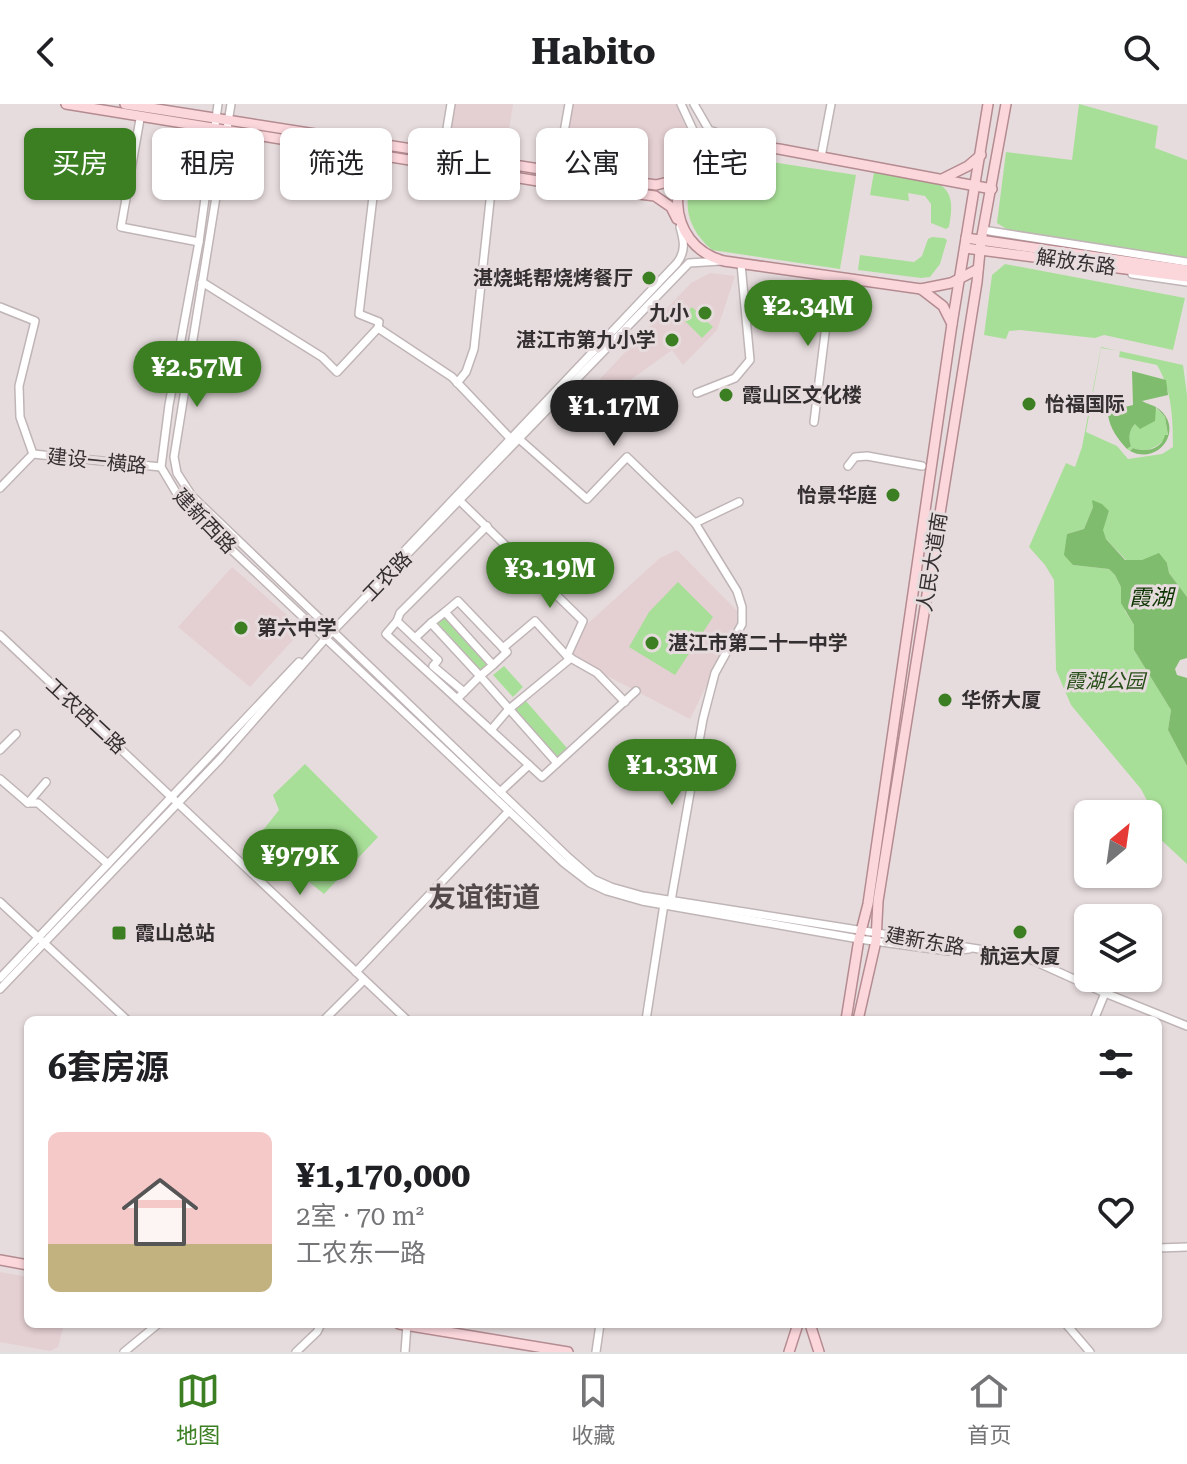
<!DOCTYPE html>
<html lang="zh">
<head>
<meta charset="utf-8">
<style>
	body { margin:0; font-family:"Roboto Serif","Noto Sans SC",serif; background:#f2f2f2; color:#202124; height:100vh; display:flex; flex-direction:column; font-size:30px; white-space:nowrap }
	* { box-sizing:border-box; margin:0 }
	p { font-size:26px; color:#757577 }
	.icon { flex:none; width:44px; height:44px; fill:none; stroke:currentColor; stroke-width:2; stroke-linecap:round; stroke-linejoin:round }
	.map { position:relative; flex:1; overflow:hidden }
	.drawer { position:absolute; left:24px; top:912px; width:1138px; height:312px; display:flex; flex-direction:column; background:#fff; border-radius:12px; box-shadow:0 2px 6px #0004 }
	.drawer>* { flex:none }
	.top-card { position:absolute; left:24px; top:24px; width:1140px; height:72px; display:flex; gap:16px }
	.needle { width:52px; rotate:29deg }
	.tools { position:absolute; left:1074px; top:696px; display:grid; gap:16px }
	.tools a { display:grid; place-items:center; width:88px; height:88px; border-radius:12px; background:#fff; box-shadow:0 2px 6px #0004; font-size:40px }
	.price { position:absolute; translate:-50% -68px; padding:0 18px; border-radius:28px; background:#3b7f22; color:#fff; font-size:26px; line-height:52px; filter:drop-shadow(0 2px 4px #0008) }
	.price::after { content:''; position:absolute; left:50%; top:48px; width:24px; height:18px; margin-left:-12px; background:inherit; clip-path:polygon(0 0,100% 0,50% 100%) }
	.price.current { background:#222; color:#fff }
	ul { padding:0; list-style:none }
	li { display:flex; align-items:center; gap:24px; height:200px; padding:0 24px }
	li+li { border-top:2px solid #e0e0e0 }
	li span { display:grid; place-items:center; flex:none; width:224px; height:160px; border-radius:12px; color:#555 }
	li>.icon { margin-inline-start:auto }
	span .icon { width:96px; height:96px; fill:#fffc; stroke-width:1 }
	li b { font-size:34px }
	h2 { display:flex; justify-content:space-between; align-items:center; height:96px; padding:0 24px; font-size:34px }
	.chip { padding:0 28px; border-radius:12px; background:#fff; box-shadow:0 2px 6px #0004; font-size:28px; line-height:72px }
	.chip.current { background:#3b7f22; color:#fff }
	header { display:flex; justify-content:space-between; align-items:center; height:104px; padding:0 24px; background:#fff; font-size:36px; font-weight:700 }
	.menu { display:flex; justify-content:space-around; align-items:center; height:112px; border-top:2px solid #e0e0e0; background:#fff; font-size:22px; color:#757577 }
	.menu a { display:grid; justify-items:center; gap:4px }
	.menu .current { color:#3b7f22 }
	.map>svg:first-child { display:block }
	.built { fill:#e4cfd2 }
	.green { fill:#a8df98; fill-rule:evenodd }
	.water { fill:#7fbc6d }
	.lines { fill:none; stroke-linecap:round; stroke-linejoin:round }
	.minor-casing { stroke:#c0b5b6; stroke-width:10 }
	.major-casing { stroke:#b48b90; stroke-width:12 }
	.minor { stroke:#fff; stroke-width:7 }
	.major { stroke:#fbd7dc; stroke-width:9 }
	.poi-dot { fill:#3b7f22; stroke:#e7dcdd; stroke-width:3 }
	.labels { text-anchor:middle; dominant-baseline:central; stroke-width:6; stroke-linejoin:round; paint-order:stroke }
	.street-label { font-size:20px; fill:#342f30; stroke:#e7dcdd }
	.poi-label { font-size:20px; font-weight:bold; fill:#342f30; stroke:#e7dcdd; text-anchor:start }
	.park-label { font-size:20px; font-style:italic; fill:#284f1a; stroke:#e7dcdd }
	.water-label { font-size:22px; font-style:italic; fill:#0c3400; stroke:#e7dcdd }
	.district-label { font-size:28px; font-weight:bold; fill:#52494a; stroke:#e7dcdd }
</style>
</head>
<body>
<header><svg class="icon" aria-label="back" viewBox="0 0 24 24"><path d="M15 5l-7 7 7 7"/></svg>Habito<svg class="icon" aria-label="search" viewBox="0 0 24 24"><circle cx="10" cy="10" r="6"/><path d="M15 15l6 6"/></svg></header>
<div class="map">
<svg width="1187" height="1248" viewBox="0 0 1187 1248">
	<rect width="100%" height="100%" fill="#e7dcdd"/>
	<g class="built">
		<polygon points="455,0 513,0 506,45 449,35"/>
		<polygon points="572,0 676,0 687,26 689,44 686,59 670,73 658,76 561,64"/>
		<polygon points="710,169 735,172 717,226 683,261 672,246 615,287 600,275 691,179"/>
		<polygon points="677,446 741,511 690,615 569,552 582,525 660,454"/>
		<polygon points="232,463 303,525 250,583 178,523"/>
		<polygon points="0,1168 28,1173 28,1220 64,1220 58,1243 50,1247 0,1238"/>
	</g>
	<g class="green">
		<polygon points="1079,0 1158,22 1155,44 1187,56 1187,156 1016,131 997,119 1006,48 1072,56"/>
		<path d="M719 50 856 71 840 165 712 146C676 115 681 75 719 50Z"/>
		<path d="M874 68 937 79C955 88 952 106 949 123L946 125 931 119V100L925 92 908 89 909 97 870 91Z"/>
		<polygon points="932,133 944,134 947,136 940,160 930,173 921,174 858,166 860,151 914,158 922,152 928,135"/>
		<polygon points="1005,160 1185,194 1173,246 1104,231 1095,234 1020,226 1009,227 1006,235 984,231 992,171"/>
		<polygon points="692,203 713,223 702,234 681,213"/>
		<path d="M1101 243 1183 261 1187 291V493L1169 469 1167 459 1126 456 1106 435 1102 426 1109 407 1093 403 1084 425 1067 430V439L1073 461 1109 465 1115 471 1121 483 1125 507 1134 521V546L1171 606 1168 626 1187 662V760L1157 732 1151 704 1141 685 1071 601 1056 566 1054 476 1045 461 1029 443 1066 359 1075 363 1082 343ZM1101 244 1120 247 1119 253 1157 261C1172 286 1173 315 1173 343L1162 350 1128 355 1117 342 1086 328Z"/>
		<path d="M1155 303 1165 313 1168 332C1158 342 1149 350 1133 344L1130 347 1127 345 1131 342C1127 333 1129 326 1135 320H1149Z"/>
		<polygon points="678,478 713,513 675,571 629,543 649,508"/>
		<polygon points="444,510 490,561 482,568 436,517"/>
		<polygon points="504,562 523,583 513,593 493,571"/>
		<polygon points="525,596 567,644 557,654 514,606"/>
		<polygon points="305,660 378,733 324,790 256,735 279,706 273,691"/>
	</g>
	<g class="water">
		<path d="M1132 267 1166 276 1168 291 1142 297C1147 300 1154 301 1159 305 1185 326 1158 362 1130 347L1133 344C1146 349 1162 345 1165 331H1168L1165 313 1156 303 1155 317 1140 325 1135 320C1129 326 1128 334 1131 342L1127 345C1118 335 1110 325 1108 311L1112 306 1133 301Z"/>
		<polygon points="1092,396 1102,400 1109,407 1103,426 1106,435 1125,456 1142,456 1159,449 1167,459 1169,469 1187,493 1187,554 1180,556 1175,565 1177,571 1187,574 1187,662 1168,626 1171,606 1134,546 1134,521 1121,499 1121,483 1115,471 1109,465 1073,461 1064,451 1067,430 1084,425 1093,403"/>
	</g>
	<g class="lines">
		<g class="minor-casing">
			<g id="minor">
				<polyline points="218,0 199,138 169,301 161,363 183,400 564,759 590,779 607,787 642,797 859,835 948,847 969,845"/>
				<polyline points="231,0 174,353 177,369 192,392 569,754 593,775 611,783 643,792 1023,852 1105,889 1187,922"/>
				<polyline points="681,0 693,26 689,59"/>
				<polyline points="694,0 709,26 742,37"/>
				<polyline points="140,15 121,123 199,138"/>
				<polyline points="821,53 831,0"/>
				<polyline points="441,61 451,0"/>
				<polyline points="557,68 569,0"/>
				<polyline points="983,126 1187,158"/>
				<polyline points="1132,170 1187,178"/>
				<polyline points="202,178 322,253 337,268 378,224 452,273 510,334"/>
				<polyline points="0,203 35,217 19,282 20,313 33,350"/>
				<polyline points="378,224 379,218 359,210 378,51"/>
				<polyline points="457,279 466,268 474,245 493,69"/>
				<polyline points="697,289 735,274 750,256 741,160"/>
				<polyline points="814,318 832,173"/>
				<polyline points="518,334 587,395 627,353 695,419 737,487 742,503 742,520 715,569 703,615 671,797"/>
				<polyline points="848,362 855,353 867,352 922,362"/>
				<polyline points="0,384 33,350 161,363"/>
				<polyline points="460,397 583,517 567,552 597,569 625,598"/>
				<polyline points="695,419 739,398"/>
				<path d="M393 459 677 159C686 147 684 137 680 123"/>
				<polyline points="445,508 458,497 503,544"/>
				<polyline points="397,517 400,509 487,422"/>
				<polyline points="431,519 445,508 493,561 507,548 503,544 535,517 567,552"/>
				<polyline points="0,531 407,916"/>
				<polyline points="415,534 431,519 480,572 493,561"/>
				<polyline points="434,561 438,556 397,517 386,530 529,661 500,688"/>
				<polyline points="433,562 464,588"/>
				<polyline points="457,595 480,572 557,659"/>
				<polyline points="491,626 508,606 571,554"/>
				<polyline points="0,646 16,630"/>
				<polyline points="529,661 542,673 636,587"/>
				<polyline points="0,675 28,699 38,699 108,760"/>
				<polyline points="28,699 46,678"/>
				<polyline points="0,798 127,916"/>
				<polyline points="356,868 509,707"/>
				<polyline points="0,874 299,558"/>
				<polyline points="0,885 220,655 326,534 689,159 721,157"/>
				<polyline points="324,916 364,876"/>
				<polyline points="646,916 664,800"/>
				<polyline points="1094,916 1105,889"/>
				<polyline points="1158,1144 1187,1143"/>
				<polyline points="1066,1220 1090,1248"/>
				<polyline points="124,1248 158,1220"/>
				<polyline points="296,1248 317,1228 321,1220"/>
				<polyline points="405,1248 407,1221"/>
				<polyline points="596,1248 600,1220"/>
			</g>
		</g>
		<g class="major-casing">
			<g id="major">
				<polyline points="66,0 544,78 655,92 671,103 677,115"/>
				<polyline points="125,0 546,66 656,81 672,77 686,63"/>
				<polyline points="942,75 968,62 981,51"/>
				<polyline points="966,134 1187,166"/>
				<polyline points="965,144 1187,173"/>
				<path d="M978 165 951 179 921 185 724 157C663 141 664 59 716 37L779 45 992 85"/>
				<polyline points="921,185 943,202 952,220"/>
				<polyline points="846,916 859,835 868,800 952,220 988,0"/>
				<polyline points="858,916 876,837 878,797 977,178 981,137 1006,0"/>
				<polyline points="0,1156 28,1161"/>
				<polyline points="399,1220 568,1248"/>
				<polyline points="810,1220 819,1248"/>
				<polyline points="789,1248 798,1220"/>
			</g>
		</g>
		<use href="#minor" class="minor"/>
		<use href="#major" class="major"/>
	</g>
	<g class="poi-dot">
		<circle cx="649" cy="174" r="8"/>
		<circle cx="705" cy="209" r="8"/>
		<circle cx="672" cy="236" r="8"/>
		<circle cx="726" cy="291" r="8"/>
		<circle cx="1029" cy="300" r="8"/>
		<circle cx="893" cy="391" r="8"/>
		<circle cx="241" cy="524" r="8"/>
		<circle cx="652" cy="539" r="8"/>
		<circle cx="945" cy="596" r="8"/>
		<circle cx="1020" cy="828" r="8"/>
		<rect x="111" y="821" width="16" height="16" rx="4"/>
	</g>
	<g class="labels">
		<g class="street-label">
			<text transform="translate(1076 158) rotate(8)">解放东路</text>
			<text transform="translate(97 357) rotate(6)">建设一横路</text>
			<text transform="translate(205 417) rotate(46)">建新西路</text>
			<text transform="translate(932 458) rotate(-81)">人民大道南</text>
			<text transform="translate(387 472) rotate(-46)">工农路</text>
			<text transform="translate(86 612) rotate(43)">工农西二路</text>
			<text transform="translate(925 837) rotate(10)">建新东路</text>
		</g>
		<g class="poi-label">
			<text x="633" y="174" text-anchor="end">湛烧蚝帮烧烤餐厅</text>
			<text x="689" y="209" text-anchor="end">九小</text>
			<text x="656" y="236" text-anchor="end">湛江市第九小学</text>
			<text x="742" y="291">霞山区文化楼</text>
			<text x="1045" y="300">怡福国际</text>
			<text x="877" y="391" text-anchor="end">怡景华庭</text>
			<text x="257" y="524">第六中学</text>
			<text x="668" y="539">湛江市第二十一中学</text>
			<text x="961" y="596">华侨大厦</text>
			<text x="135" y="829">霞山总站</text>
			<text x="1020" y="852" text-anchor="middle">航运大厦</text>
		</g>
		<g class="park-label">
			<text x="1105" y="577">霞湖公园</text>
		</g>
		<g class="water-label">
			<text x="1151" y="493">霞湖</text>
		</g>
		<g class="district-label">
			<text x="484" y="793">友谊街道</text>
		</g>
	</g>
</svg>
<div class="tools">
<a><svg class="needle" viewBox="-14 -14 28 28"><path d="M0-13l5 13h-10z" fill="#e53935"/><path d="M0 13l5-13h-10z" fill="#757577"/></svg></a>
<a><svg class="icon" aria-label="layers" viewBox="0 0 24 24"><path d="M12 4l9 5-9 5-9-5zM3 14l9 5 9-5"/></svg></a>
</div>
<b class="price" style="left:808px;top:244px">¥2.34M</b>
<b class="price" style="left:197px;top:305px">¥2.57M</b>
<b class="price current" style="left:614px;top:344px">¥1.17M</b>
<b class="price" style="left:550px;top:506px">¥3.19M</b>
<b class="price" style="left:672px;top:703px">¥1.33M</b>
<b class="price" style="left:300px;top:793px">¥979K</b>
<div class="top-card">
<a class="chip current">买房</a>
<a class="chip">租房</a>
<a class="chip">筛选</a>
<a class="chip">新上</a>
<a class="chip">公寓</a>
<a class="chip">住宅</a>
</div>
<section class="drawer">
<h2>6套房源<svg class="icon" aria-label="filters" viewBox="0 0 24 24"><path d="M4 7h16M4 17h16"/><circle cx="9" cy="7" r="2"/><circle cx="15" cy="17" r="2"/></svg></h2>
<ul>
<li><span style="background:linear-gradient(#f6c9c9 70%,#c2b280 0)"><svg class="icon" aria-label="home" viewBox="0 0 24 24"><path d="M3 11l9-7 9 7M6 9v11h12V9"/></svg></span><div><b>¥1,170,000</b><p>2室 · 70 m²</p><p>工农东一路</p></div><svg class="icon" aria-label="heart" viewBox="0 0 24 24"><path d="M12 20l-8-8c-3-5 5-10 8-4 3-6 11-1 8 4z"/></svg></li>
</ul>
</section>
</div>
<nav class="menu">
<a class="current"><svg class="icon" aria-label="map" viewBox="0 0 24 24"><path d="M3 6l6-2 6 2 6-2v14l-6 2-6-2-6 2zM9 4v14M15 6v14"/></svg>地图</a>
<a><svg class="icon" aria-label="saved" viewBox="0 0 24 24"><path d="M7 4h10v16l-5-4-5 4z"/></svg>收藏</a>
<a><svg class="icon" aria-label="home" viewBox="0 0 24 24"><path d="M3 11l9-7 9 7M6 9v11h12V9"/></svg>首页</a>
</nav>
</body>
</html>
